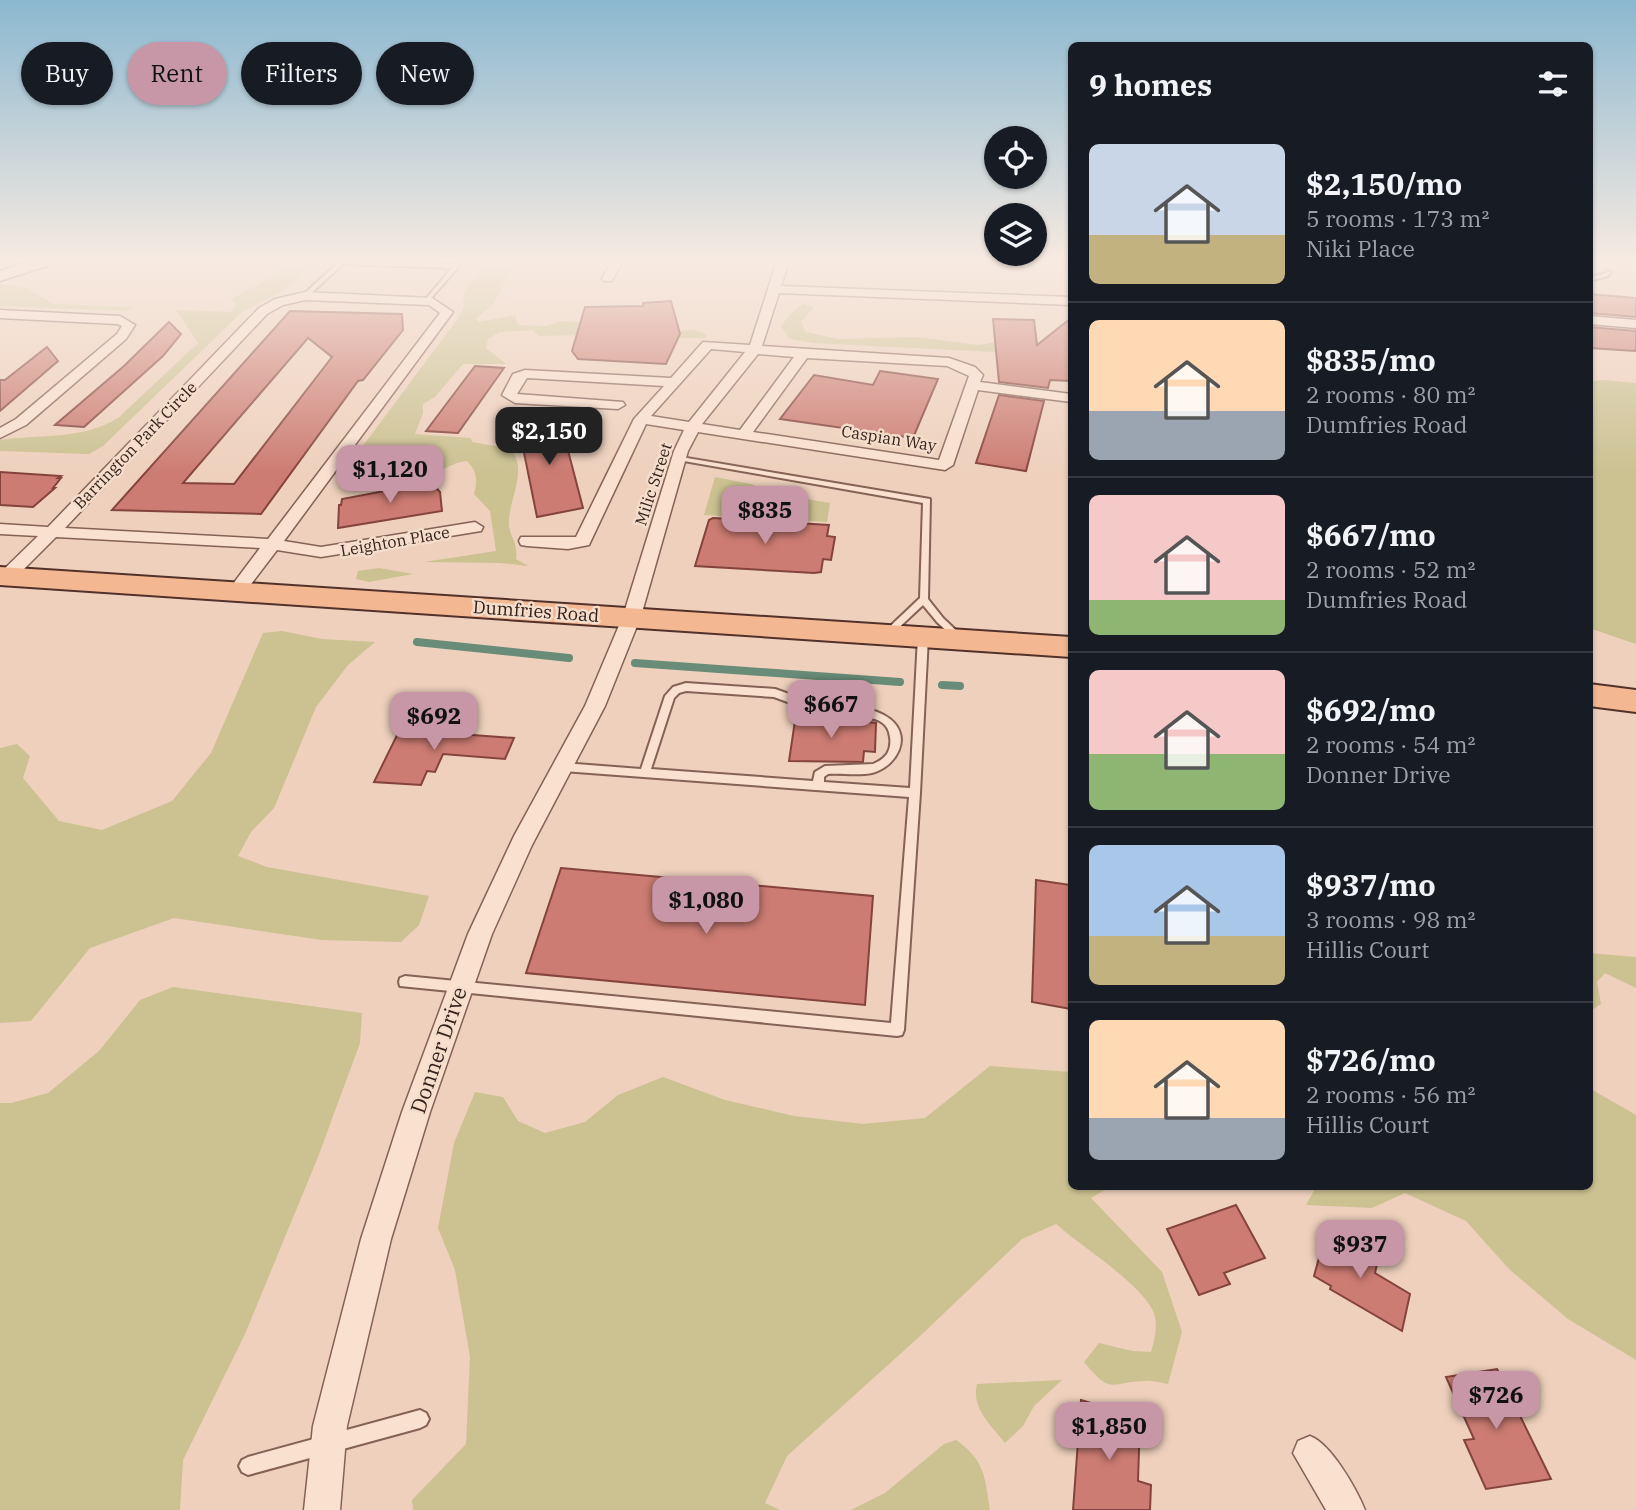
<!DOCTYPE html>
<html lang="en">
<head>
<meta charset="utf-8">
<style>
	body { margin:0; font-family:"IBM Plex Serif",serif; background:#20242c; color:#f1f3f6; height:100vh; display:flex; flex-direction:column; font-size:26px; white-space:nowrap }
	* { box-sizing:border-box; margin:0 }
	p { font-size:23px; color:#9ea1a6 }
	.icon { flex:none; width:38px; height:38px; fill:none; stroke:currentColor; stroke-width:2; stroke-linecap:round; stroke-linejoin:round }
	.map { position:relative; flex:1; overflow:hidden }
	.panel { position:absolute; left:1068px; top:42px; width:525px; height:1148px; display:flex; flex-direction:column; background:#171b24; border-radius:10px; box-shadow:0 2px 5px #0004 }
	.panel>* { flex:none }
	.hud { position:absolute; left:21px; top:42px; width:665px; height:63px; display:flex; gap:14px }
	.fabs { position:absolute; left:984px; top:126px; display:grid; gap:14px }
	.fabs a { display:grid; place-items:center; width:63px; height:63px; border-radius:50%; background:#171b24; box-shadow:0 2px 5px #0004; font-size:35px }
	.price { position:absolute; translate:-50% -60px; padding:0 16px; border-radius:14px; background:#c797a8; color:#111; font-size:23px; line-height:46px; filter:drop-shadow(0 2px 4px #0008) }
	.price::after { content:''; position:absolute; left:50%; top:42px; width:21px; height:16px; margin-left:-10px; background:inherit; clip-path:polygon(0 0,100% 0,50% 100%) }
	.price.active { background:#222; color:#fff }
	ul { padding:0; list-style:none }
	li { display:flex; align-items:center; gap:21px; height:175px; padding:0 21px }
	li+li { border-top:2px solid #363941 }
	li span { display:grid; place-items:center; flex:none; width:196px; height:140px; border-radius:10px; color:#555 }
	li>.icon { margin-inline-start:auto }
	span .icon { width:84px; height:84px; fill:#fffc; stroke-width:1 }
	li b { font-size:30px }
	h2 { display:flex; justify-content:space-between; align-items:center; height:84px; padding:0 21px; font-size:30px }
	.tag { padding:0 24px; border-radius:32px; background:#171b24; box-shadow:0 2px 5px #0004; font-size:24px; line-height:63px }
	.tag.active { background:#c797a8; color:#111 }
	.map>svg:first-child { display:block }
	.green { fill:#cbc191 }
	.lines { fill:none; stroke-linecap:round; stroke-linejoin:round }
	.stream { stroke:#688c78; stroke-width:8 }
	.building { fill:#cc7c72; stroke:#84433c; stroke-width:2; fill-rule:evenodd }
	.lane-casing { stroke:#856156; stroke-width:4 }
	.street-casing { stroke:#856156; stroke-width:3 }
	.secondary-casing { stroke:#674239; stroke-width:3 }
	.primary-casing { stroke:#52312b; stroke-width:4 }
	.lane { fill:#f9e0cf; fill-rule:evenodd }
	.street { fill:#f9e0cf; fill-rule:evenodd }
	.secondary { fill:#f9e0cf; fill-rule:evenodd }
	.primary { fill:#f3b892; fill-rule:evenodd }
	.labels { text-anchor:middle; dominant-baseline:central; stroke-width:5; stroke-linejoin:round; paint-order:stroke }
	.far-street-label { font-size:16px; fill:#34201b; stroke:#f5ddcc }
	.street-label { font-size:18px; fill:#34201b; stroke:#f5ddcc }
	.near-street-label { font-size:21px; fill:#34201b; stroke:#f5ddcc }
</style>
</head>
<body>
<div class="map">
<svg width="1636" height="1510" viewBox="0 0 1636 1510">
	<rect width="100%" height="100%" fill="#eed0bc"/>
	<g class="green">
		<path d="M291 261H319L281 292 242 312 103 446 89 454 0 451V440C41 434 82 440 118 418L198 343 176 310 231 312 237 303 231 299 274 276Z"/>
		<path d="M483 261H516L493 304 476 319 479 322 515 315 518 325 545 326 562 321 677 331 695 330 706 334V338C650 339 594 333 538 336L533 330 500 332 488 339 486 348 506 364H463L435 397 423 404V413L415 434 471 438 472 442 511 449C529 471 507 502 509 526 511 539 518 543 516 559L528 566 500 563 424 562 496 551 490 511 474 494C478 479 477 472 467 461 455 462 447 468 436 472 410 482 371 482 345 470L459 317 464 307C460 290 477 275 488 263Z"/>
		<polygon points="0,284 25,287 53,304 134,307 127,311 0,306"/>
		<polygon points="803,304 814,307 801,322 806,332 838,339 916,337 978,345 1003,341 1037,342 1069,349 1071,356 813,343 789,339 781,326 792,312"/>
		<polygon points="1604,380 1636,383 1636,644 1589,628 1589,382"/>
		<polygon points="715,477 751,484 772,493 830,503 827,522 704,515"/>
		<polygon points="379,568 413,574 369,582 356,579 358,571"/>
		<polygon points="282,631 322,639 375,642 348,665 316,707 274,808 251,832 238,856 267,867 429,896 419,925 401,942 322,940 174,918 90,948 31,1021 0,1023 0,748 17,744 30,756 23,778 59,821 102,830 172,801 211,753 263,633"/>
		<polygon points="1589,953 1636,957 1636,988 1605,973 1597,982 1601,1004 1589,1012"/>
		<polygon points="173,987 362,1013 360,1043 318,1157 245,1334 183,1460 180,1510 0,1510 0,1103 11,1103 48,1093 99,1051 140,1000"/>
		<path d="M990 1066 1071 1072V1186L1110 1187 1091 1198 1162 1272 1182 1332 1168 1384C1161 1383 1152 1380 1145 1381 1109 1382 1112 1396 1084 1362L1099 1343 1132 1351 1151 1352C1155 1339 1159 1322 1152 1309 1137 1281 1081 1246 1056 1224L1022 1239 919 1337 787 1456 765 1503 780 1510H413L412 1500 466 1444 470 1357 455 1270 438 1228 454 1143 475 1092 503 1097 518 1121 545 1133 585 1122 618 1095 663 1077 725 1100 794 1116 863 1124 925 1118Z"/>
		<polygon points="1589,1088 1636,1115 1636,1360 1568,1319 1509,1269 1466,1221 1405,1193 1372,1208 1306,1205 1316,1187 1589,1186"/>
		<path d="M1062 1380 1034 1406 1023 1426 1005 1443C991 1425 971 1408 977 1384Z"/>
		<path d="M956 1440C985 1460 985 1478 990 1510H851L885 1493 944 1444Z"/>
	</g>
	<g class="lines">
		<g class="stream">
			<polyline points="417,642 569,658"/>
			<polyline points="635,663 900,682"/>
			<polyline points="942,685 960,686"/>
		</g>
	</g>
	<g class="building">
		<polygon points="1589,294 1636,298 1636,317 1589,313"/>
		<polygon points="671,301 680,334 666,364 578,359 572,351 585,307 643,306 643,303"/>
		<path d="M290 311 402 314 403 330 363 380 358 381 261 514 112 510ZM308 338 332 357 234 484 183 483Z"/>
		<polygon points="1071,318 1071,381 1050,380 1048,388 999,382 993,319 1034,320 1037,345"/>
		<polygon points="169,322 181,334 163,356 84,427 55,425 124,366"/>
		<polygon points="1589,327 1636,331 1636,351 1589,348"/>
		<polygon points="47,347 58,361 0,411 0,380 5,380"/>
		<polygon points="475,366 504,368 458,433 426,431"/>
		<polygon points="880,371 938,379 913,438 780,419 814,375 873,385"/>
		<polygon points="999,395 1044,401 1026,471 976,463"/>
		<polygon points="559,416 583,508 537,517 518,423"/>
		<polygon points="0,472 61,476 58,478 61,478 53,488 55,488 33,507 0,505"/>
		<polygon points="431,482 440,492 442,511 338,528 339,505 341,505 342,499"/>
		<polygon points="713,518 829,525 827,536 835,537 831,560 823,559 821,572 814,573 695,566 709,520"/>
		<polygon points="796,714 876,723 875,752 864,751 863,762 789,761"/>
		<polygon points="402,725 443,728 445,733 514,738 505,759 443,754 435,772 427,771 421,785 374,782"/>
		<polygon points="561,868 873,896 865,1005 526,973"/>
		<polygon points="1036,880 1071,885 1071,1009 1032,1002"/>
		<polygon points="1236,1205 1265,1258 1224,1273 1230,1284 1199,1295 1167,1229"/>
		<polygon points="1327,1229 1378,1260 1375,1273 1410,1294 1402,1331 1330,1289 1331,1286 1314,1276"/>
		<polygon points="1497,1369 1551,1479 1486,1489 1464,1440 1474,1439 1446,1377"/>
		<polygon points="1081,1400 1140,1418 1138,1481 1151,1485 1150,1510 1073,1510"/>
	</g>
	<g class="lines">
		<g class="lane-casing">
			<g id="lane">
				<polygon points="340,261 456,264 459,266 426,304 424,303 424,301 452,268 343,264 307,297 303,297 303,295"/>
				<polygon points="1606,271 1611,272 1608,276 1589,281 1589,277 1604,274"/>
				<polygon points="675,456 930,499 928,599 943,618 962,636 964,638 962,640 956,640 937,622 923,605 891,635 888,636 883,633 920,598 923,503 678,460 674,458"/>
				<path d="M923 634 928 637 920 793 904 1030 902 1035 897 1036 400 986 399 982 400 978 405 976 891 1023 909 797 563 771 559 770 558 767 559 764 563 763 641 769 665 696 673 687 686 683 775 689 820 705 834 707 835 710 830 714 815 712 774 697 686 691 679 693 674 698 651 769 813 781 815 772 825 766 873 764C878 762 883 759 887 754 890 749 891 743 890 737 887 709 851 722 838 711 844 706 851 707 859 708 869 709 881 712 890 719 913 737 896 767 872 773 858 776 842 773 828 774L824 777V782L910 788 918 637Z"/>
				<polygon points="420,1410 426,1413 429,1419 426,1425 420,1428 248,1475 242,1472 239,1466 242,1460 248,1457"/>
			</g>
		</g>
		<g class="street-casing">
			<g id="street">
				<polygon points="612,261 623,261 612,281 604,281 602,279"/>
				<path d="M777 261H789L781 286 1071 297V305L779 293 762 346 949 358 975 367 983 375 980 382 1071 394V402L978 390 953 465 945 470 698 432 688 451 641 616 605 706 532 845 492 934 430 1112 391 1239 347 1426 340 1510H304L313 1426 361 1239 402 1112 468 934 514 836 585 706 623 616 674 451 684 430 646 424 589 545 568 549 527 546 521 545 519 541 521 537H576L634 419 664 386 527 378 517 394 623 402 625 405 618 409 515 403 502 395 513 374 525 370 671 378 703 342 750 345ZM711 349 745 352 689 422 651 416ZM758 354 794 357 740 430 702 424ZM807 358 947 366 969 376 939 460 753 432Z"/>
				<path d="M305 292 432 298 453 312 284 541 321 547 475 522 483 527 481 531 321 557 277 550 242 596 236 598 227 592 260 548 56 537 12 581H0V573L38 536 0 534V524L48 527 259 308 275 299ZM305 300 429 305 440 313 268 539 65 528 267 314 283 305Z"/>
				<polygon points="0,310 120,316 135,325 126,339 26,425 0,438 0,428 16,419 117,334 122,326 117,324 0,318"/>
				<polygon points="1589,316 1636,320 1636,328 1589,324"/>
				<path d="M1310 1436C1331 1444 1356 1488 1365 1510H1326L1293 1453 1298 1441Z"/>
			</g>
		</g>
		<g class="secondary-casing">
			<polygon id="secondary" points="30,261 55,261 53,264 0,281 0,271"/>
		</g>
		<g class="primary-casing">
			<g id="primary">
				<polygon points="0,567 1071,637 1071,657 0,585"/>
				<polygon points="1589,684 1636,690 1636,712 1589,706"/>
			</g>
		</g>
		<use href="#lane" class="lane"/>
		<use href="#street" class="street"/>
		<use href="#secondary" class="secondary"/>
		<use href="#primary" class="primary"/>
	</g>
	<linearGradient id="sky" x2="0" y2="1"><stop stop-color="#8bb8d0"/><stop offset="0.55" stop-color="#f7eae1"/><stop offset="1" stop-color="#f7eae1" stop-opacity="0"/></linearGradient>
	<rect width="1636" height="473" fill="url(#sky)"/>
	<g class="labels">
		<g class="far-street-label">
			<text transform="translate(889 438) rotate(9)">Caspian Way</text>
			<text transform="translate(135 445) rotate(-46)">Barrington Park Circle</text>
			<text transform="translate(653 484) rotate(-72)">Milic Street</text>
			<text transform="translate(395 541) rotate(-10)">Leighton Place</text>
		</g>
		<g class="street-label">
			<text transform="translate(536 611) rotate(4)">Dumfries Road</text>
		</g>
		<g class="near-street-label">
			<text transform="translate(438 1050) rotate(-71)">Donner Drive</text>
		</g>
	</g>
</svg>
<div class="fabs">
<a><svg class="icon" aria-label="locate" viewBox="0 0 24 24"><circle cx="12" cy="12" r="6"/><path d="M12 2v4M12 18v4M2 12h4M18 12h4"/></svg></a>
<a><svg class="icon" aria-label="layers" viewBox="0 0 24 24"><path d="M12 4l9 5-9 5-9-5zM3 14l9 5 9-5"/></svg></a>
</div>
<b class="price active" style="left:549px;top:467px">$2,150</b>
<b class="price" style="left:390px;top:505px">$1,120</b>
<b class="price" style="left:765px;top:546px">$835</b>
<b class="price" style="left:831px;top:740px">$667</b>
<b class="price" style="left:434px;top:752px">$692</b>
<b class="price" style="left:706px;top:936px">$1,080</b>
<b class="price" style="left:1360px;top:1280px">$937</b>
<b class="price" style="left:1496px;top:1431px">$726</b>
<b class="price" style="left:1109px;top:1462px">$1,850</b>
<div class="hud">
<a class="tag">Buy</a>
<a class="tag active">Rent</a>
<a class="tag">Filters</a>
<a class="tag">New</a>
</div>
<section class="panel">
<h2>9 homes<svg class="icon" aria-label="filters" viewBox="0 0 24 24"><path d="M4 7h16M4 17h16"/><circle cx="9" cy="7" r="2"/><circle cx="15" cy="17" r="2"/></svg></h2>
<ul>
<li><span style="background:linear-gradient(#c9d6e8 65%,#c2b280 0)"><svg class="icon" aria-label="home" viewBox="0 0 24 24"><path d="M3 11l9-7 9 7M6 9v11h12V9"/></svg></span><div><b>$2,150/mo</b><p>5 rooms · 173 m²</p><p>Niki Place</p></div></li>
<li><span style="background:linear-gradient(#ffd9b3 65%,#9aa5b1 0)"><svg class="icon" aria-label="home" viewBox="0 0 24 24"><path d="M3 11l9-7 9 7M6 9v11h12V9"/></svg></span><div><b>$835/mo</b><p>2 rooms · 80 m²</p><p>Dumfries Road</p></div></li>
<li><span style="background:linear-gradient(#f6c9c9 75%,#8fb573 0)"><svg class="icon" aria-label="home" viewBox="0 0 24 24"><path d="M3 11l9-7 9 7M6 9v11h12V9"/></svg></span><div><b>$667/mo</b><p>2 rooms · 52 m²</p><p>Dumfries Road</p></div></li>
<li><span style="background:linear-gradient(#f6c9c9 60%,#8fb573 0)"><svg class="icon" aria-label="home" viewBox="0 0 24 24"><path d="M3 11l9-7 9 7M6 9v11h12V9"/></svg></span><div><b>$692/mo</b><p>2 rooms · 54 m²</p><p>Donner Drive</p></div></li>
<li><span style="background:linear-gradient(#a9c7e8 65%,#c2b280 0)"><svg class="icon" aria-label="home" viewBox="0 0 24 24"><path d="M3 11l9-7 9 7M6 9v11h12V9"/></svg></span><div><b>$937/mo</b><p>3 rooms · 98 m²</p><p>Hillis Court</p></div></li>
<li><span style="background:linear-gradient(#ffd9b3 70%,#9aa5b1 0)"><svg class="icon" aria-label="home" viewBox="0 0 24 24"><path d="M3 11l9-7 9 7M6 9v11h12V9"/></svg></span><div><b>$726/mo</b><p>2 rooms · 56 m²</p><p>Hillis Court</p></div></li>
</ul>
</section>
</div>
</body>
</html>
